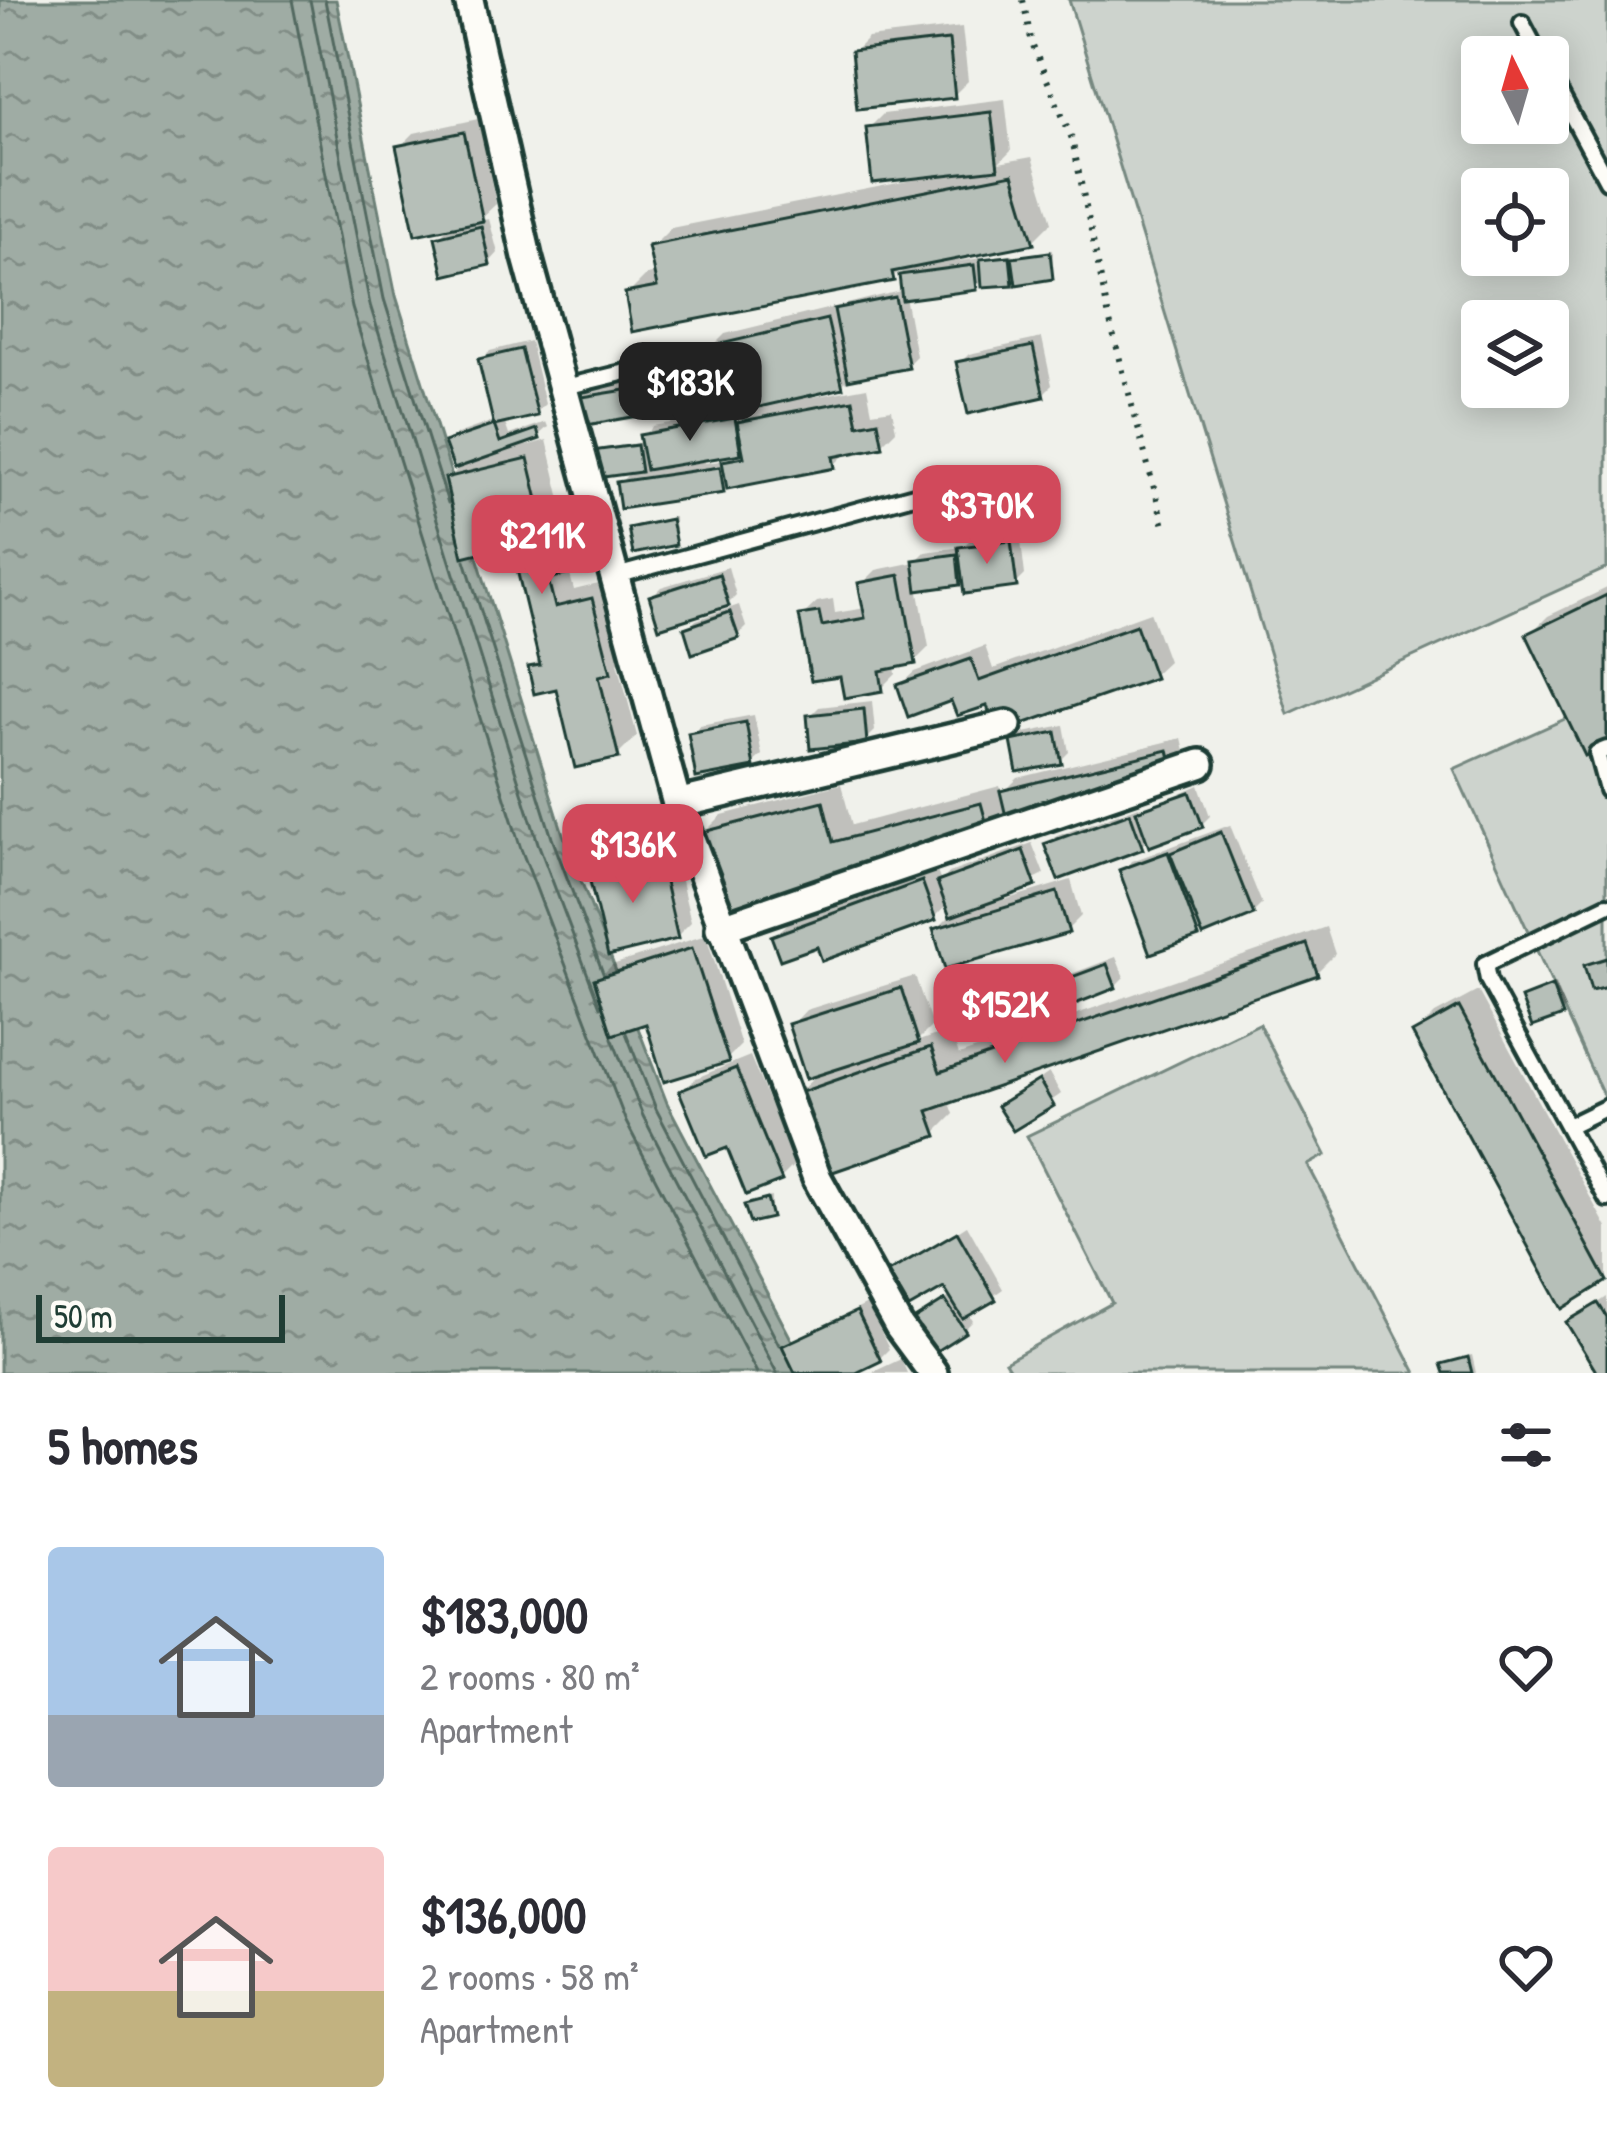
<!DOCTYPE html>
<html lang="en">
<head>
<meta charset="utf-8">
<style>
	body { margin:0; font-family:"Patrick Hand",sans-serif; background:#f2f2f3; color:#2b2b33; height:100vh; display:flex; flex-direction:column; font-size:45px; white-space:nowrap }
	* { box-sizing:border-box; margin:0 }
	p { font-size:39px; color:#7c7c81 }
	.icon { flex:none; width:66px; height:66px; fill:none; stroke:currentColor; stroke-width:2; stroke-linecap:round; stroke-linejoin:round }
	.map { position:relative; height:1373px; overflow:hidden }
	.drawer { display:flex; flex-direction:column; background:#fff; flex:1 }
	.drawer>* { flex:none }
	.needle { width:78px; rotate:355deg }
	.buttons { position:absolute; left:1461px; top:36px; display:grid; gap:24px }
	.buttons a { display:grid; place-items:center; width:108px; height:108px; border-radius:12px; background:#fff; box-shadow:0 6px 30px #0003; font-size:60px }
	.scale { position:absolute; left:36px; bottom:30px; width:249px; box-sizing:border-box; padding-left:12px; border:6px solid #1f3d34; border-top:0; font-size:33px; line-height:42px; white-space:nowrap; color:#1f3d34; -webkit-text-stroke:9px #fdfcf7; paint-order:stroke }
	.price { position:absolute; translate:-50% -102px; padding:0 27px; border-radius:24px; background:#d1495b; color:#fff; font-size:39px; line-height:78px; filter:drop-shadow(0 3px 6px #0008) }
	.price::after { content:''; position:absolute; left:50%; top:72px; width:36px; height:27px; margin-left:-18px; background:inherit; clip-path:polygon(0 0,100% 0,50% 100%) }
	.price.current { background:#222; color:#fff }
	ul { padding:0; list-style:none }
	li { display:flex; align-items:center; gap:36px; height:300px; padding:0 48px }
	li span { display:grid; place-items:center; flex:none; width:336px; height:240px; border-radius:12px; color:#555 }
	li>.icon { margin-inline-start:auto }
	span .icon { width:144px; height:144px; fill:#fffc; stroke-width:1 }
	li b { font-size:51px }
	h2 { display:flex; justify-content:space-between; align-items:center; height:144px; padding:0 48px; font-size:51px }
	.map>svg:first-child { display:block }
	.green { fill:#cdd3cd; stroke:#768880; stroke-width:3; fill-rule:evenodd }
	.water { fill:url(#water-ripples); stroke:#6c8077; stroke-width:3 }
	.shadow { fill:#0003; fill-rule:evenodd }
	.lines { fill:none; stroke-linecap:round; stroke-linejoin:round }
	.shore { stroke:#526961; stroke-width:3 }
	.building { fill:#b6bfb8; stroke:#1f3d34; stroke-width:3 }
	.lane-casing { stroke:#1f3d34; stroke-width:22 }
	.street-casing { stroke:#1f3d34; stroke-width:36 }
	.path { stroke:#1f3d34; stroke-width:6; stroke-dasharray:3 9; stroke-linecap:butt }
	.lane { stroke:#fdfcf7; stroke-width:14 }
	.street { stroke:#fdfcf7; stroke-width:27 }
</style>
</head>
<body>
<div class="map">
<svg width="1607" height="1373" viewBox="0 0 1607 1373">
	<defs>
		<pattern id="water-ripples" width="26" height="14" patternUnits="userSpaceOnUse" patternTransform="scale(3)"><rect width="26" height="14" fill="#9faca4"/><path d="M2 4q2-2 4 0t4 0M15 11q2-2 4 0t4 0" fill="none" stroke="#818d86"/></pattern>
	</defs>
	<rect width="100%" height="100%" fill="#f0f1eb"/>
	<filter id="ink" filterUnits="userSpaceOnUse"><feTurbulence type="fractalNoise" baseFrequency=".00833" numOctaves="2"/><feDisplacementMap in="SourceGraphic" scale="24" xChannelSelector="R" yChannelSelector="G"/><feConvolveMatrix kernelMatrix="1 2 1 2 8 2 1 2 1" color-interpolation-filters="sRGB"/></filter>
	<g filter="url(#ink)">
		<g class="green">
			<path d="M1069 0H1607V568L1288 714ZM1482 57H1548V123H1482ZM1482 189H1548V255H1482ZM1482 321H1548V387H1482Z"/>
			<polygon points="1607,700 1607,1104 1454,769"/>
			<polygon points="1259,1024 1326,1155 1308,1165 1416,1373 1012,1373 1005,1362 1112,1303 1027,1136"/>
		</g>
		<polygon class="water" points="0,0 336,0 396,296 563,834 667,1103 809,1373 0,1373"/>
		<g class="shadow">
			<polygon points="962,27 968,81 954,95 854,52 868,38"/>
			<path d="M1005 99 1011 151 999 163 1032 157 1052 222 1033 241 958 256 959 261 1013 254 1014 261 1053 250 1052 277 984 279 976 287 905 296 916 356 907 365 850 377 842 385 812 392 813 397 867 387 872 412 892 409 896 430 882 444 849 450 834 465 723 490 620 483 632 470 596 453 599 449 644 442 652 426 727 414 711 348 725 334 904 290 901 269 892 278 628 294 647 275 657 273 652 247 671 228 913 180 869 128 883 114ZM759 404 745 418 743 408ZM735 452 727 460 705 463 704 457Z"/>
			<polygon points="478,119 496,204 478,221 489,219 498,253 489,263 438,238 452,224 400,147 414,133"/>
			<polygon points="1042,338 1052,385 1043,394 960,363 969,354"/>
			<polygon points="530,341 545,404 536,413 504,421 509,435 546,422 548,427 526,446 547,440 564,512 589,506 600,550 581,569 569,571 574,590 611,581 628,652 618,662 637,736 618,755 558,685 531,668 541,658 513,542 448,479 457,470 448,443 457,434 496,420 481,360 490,351"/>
			<polygon points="652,379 657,402 647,411 580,399 589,390"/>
			<polygon points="674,517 675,542 631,529 635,525"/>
			<polygon points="1020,533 1025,575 1016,584 965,576 959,582 918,587 929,647 915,661 895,665 896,674 882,688 843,673 802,616 817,602 833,599 835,613 866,608 862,584 876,570 915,562 925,552 962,547 971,539"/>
			<polygon points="728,567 736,595 722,609 652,596 661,587"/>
			<polygon points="1607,588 1607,742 1529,635 1548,616"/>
			<polygon points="739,605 746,627 737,636 687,629 696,620"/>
			<polygon points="1150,612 1168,661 1153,675 989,702 900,686 915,672 985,646 993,669"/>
			<polygon points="872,701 875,731 866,740 810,716 819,707"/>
			<polygon points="754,715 762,755 752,764 691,734 700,725"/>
			<polygon points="1064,725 1069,752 1060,761 1015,742 1024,733"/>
			<polygon points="1182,738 1190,771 804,889 703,834 722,815 841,784 852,825 1000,786 1002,794 1018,778"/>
			<polygon points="1199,785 1210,816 1201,825 1149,838 1141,846 1048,845 1057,836 1139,806 1141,811"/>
			<polygon points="1230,825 1262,904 1253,913 1197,934 1123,871 1132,861"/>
			<polygon points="1032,843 1044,874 1003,895 1004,900 1071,880 1081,916 1067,930 936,930 952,914 948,903 934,917 819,943 774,937 789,922 936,869 941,882 949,873"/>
			<polygon points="672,844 691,922 677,936 591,874 606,859"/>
			<polygon points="1326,927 1335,954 1316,973 949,1100 954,1114 935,1133 796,1095 820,1072 792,1025 806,1010 915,976 932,1026 916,1042 950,1030 959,1055"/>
			<polygon points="706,935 741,1045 727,1059 648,1020 598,979 612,965"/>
			<polygon points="1116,957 1124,977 1115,986 1054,986 1063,977"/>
			<polygon points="1555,984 1565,1009 1561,1013 1524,998"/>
			<polygon points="1478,991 1607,1228 1607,1282 1563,1305 1416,1033 1435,1014"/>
			<polygon points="750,1056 795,1164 781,1178 728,1144 682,1092 696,1078"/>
			<polygon points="1049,1073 1061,1094 1014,1127 1001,1106"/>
			<polygon points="771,1197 771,1215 748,1206 752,1202"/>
			<polygon points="967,1225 1003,1289 968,1313 973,1321 964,1330 914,1323 952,1295 945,1284 892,1273"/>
			<polygon points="1607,1297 1607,1370 1570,1322"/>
			<polygon points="867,1304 889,1349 880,1358 786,1347"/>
			<polygon points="1472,1355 1476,1373 1447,1373 1449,1361"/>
			<polygon points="901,1359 907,1373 871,1373"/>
		</g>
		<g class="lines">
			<g class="shore">
				<polyline points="292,0 352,308 521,849 626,1122 757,1373"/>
				<polyline points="310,0 370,305 538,843 600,1007"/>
				<polyline points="325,0 384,299 448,503"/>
				<polyline points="465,560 552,838 603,973"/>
				<polyline points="626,1033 656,1109 779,1345"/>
				<polyline points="612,1038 643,1116 777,1373"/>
			</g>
		</g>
		<g class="building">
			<polygon points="949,40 955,98 857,109 851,51"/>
			<polygon points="991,112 998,169 872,183 866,127"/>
			<polygon points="464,132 483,221 415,235 396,146"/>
			<polygon points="1013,174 1034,244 892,272 894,281 632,332 625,293 657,287 648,246"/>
			<polygon points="481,226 490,265 444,276 435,237"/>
			<polygon points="1050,252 1053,279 1016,285 1012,257"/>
			<polygon points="1010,256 1013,285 982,287 980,259"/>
			<polygon points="974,265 977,290 902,300 899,275"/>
			<polygon points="895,297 909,368 848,380 834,309"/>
			<polygon points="827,319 843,388 724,415 708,347"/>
			<polygon points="1033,346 1044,397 968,414 956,362"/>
			<polygon points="521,349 538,416 494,426 478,359"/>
			<polygon points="644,387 649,414 581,426 576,398"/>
			<polygon points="853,400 858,425 878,421 883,447 833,457 835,468 727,489 722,461 744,457 737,422"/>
			<polygon points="735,418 741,454 646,470 639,435"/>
			<polygon points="494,425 500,442 537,429 540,439 454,469 444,442"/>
			<polygon points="637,445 641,472 596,478 592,451"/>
			<polygon points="528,458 545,529 570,523 582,571 548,579 555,607 592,598 611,673 599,676 619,758 575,768 556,689 534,694 528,667 540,665 511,545 463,557 445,478"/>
			<polygon points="720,467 724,493 620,509 616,482"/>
			<polygon points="671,519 676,545 633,554 628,528"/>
			<polygon points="1011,541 1017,587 964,594 958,547"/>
			<polygon points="957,554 960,585 917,591 913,560"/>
			<polygon points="719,574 729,606 659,628 649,596"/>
			<polygon points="900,575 916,664 880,671 883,691 844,698 840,677 811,681 799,615 819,612 822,626 865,618 858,583"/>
			<polygon points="1607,595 1607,745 1585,756 1526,634"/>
			<polygon points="730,612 739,638 692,654 684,628"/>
			<polygon points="1136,625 1155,678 997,733 987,706 957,716 951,701 908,717 897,685 971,659 979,681"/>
			<polygon points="864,709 867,743 810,749 807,715"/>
			<polygon points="746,722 754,767 696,778 688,733"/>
			<polygon points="1056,732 1062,764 1017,772 1011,741"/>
			<polygon points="1168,750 1177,789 1009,829 1000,791"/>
			<polygon points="1190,792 1203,827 1149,847 1136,811"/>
			<polygon points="823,801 833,842 981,803 992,843 723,926 699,833"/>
			<polygon points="1130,813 1143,849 1058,880 1044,844"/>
			<polygon points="1221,832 1254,915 1203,936 1170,853"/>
			<polygon points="1023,850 1036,886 950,917 937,882"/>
			<polygon points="1168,852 1199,937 1150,954 1119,870"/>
			<polygon points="659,856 678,939 608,956 588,873"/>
			<polygon points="922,881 936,920 822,961 817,947 780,960 771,936"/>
			<polygon points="1057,892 1069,933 945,969 933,929"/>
			<polygon points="1307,944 1318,975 928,1111 937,1136 821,1176 793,1095 931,1047 940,1072"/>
			<polygon points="692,948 729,1062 664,1082 646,1024 612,1035 594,979"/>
			<polygon points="1607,958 1607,987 1591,991 1584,965"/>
			<polygon points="1107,964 1116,988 1060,1010 1050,985"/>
			<polygon points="1552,986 1563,1016 1532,1027 1521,998"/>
			<polygon points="901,988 919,1043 806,1079 788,1024"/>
			<polygon points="1459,1007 1607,1281 1562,1309 1412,1033"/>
			<polygon points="736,1068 782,1181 746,1195 727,1148 706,1156 679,1091"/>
			<polygon points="1039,1080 1054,1106 1013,1131 997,1106"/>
			<polygon points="767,1199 772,1218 750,1223 744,1205"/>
			<polygon points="957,1232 996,1300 963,1319 944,1288 909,1308 888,1272"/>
			<polygon points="945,1300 966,1332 930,1355 910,1322"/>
			<polygon points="1598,1303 1607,1317 1607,1373 1597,1373 1566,1322"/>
			<polygon points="857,1311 881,1361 856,1373 795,1373 782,1346"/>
			<polygon points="1468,1357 1472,1373 1444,1373 1441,1364"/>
		</g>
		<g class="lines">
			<g class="lane-casing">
				<g id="lane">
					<polyline points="1522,23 1540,57"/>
					<polyline points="1548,71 1607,181"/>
					<polyline points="561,388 700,354"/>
					<polyline points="616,576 936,489"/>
					<polyline points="1607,749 1597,753 1607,790"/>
					<polyline points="1607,905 1485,964 1488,980 1607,1199"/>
					<polyline points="1568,1126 1607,1107"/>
				</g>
			</g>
			<g class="street-casing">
				<g id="street">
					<polyline points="469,0 527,257 677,804 817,1178 899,1327 933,1373"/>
					<polyline points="677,804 1007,725"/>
					<polyline points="720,928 1200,764"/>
				</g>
			</g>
			<polyline class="path" points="1023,0 1032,44 1072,139 1109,318 1164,526"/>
			<use href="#lane" class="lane"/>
			<use href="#street" class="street"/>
		</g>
	</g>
</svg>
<div class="buttons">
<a><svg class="needle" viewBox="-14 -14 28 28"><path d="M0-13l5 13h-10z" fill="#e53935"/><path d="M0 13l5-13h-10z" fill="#7c7c81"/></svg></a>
<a><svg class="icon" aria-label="locate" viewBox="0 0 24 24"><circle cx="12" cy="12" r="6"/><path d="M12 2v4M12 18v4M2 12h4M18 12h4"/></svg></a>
<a><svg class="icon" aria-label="layers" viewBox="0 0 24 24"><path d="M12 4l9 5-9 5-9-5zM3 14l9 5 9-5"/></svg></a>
</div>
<div class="scale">50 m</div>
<b class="price current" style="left:690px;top:444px">$183K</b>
<b class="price" style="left:987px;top:567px">$370K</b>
<b class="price" style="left:542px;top:597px">$211K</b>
<b class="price" style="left:633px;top:906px">$136K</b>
<b class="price" style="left:1005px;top:1066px">$152K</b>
</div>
<section class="drawer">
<h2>5 homes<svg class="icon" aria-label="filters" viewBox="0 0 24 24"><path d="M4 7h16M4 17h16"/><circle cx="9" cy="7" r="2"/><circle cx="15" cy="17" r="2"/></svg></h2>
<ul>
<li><span style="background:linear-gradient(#a9c7e8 70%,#9aa5b1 0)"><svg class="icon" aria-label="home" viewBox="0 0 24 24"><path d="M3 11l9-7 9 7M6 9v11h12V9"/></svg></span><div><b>$183,000</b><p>2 rooms · 80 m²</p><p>Apartment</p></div><svg class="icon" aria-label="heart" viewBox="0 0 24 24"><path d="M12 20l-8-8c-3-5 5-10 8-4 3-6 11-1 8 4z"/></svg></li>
<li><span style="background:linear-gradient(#f6c9c9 60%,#c2b280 0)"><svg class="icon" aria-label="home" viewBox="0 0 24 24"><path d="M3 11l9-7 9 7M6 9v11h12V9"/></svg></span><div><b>$136,000</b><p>2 rooms · 58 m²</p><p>Apartment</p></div><svg class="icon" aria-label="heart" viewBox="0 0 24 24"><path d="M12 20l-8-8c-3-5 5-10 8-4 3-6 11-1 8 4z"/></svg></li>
</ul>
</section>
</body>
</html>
